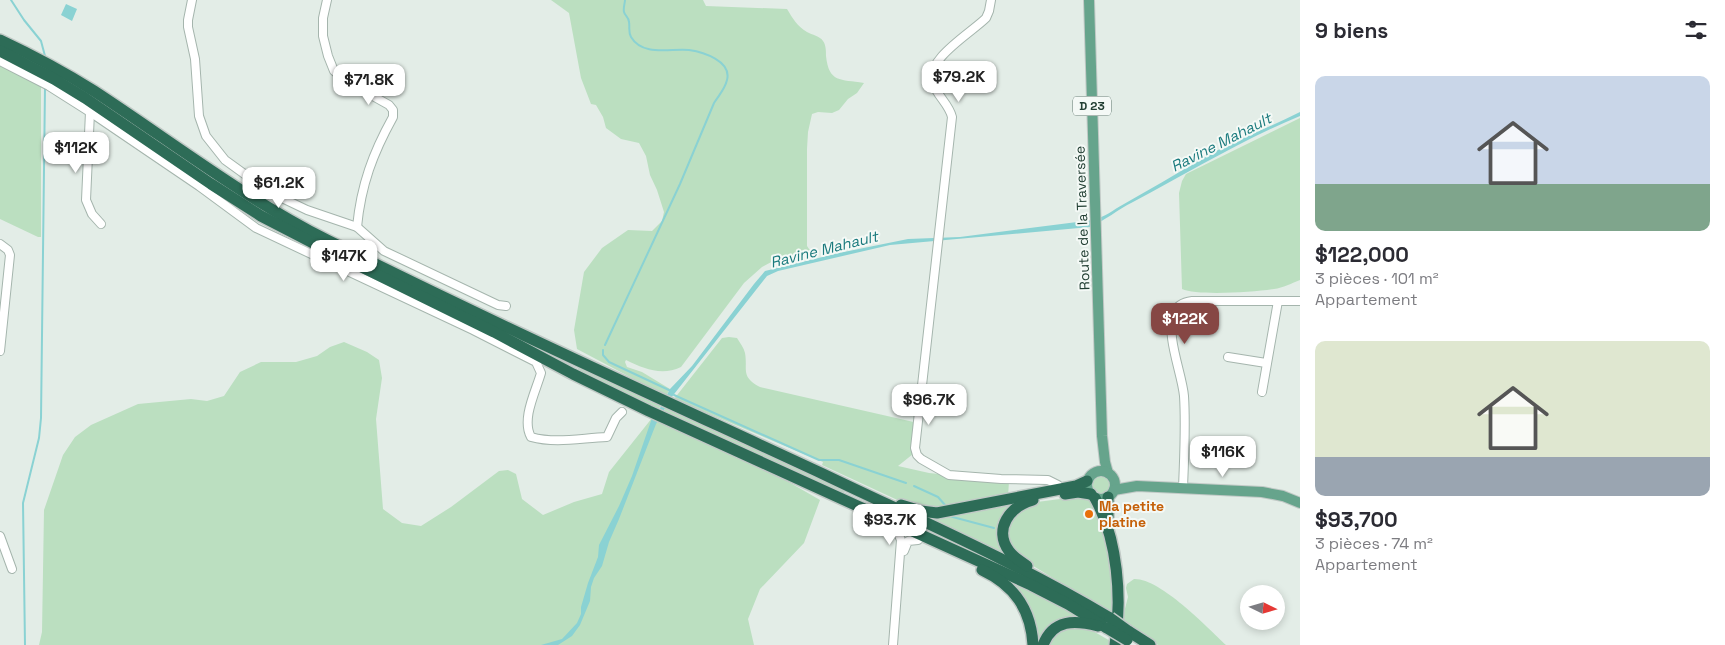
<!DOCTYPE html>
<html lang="fr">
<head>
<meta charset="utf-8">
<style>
	body { margin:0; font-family:"Space Grotesk",sans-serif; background:#f7f7f7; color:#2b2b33; height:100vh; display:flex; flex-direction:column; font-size:19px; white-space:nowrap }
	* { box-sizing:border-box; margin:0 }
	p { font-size:16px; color:#7c7c81 }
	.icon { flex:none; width:28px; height:28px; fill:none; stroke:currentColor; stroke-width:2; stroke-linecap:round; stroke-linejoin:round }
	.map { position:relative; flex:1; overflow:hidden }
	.details { display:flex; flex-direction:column; background:#fff; width:425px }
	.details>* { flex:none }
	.needle { width:32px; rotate:95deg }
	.fabs { position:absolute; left:1240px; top:585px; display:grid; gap:10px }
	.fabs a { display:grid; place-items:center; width:45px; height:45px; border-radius:50%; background:#fff; box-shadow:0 2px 8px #0003; font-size:25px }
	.price { position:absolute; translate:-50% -42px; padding:0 11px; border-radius:10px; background:#fff; color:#222; font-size:16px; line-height:32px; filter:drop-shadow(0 1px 2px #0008) }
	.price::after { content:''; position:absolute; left:50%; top:30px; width:15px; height:11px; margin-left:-8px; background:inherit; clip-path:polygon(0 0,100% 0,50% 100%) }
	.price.active { background:#864744; color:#fff }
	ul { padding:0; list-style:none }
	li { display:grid; align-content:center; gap:10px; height:265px; padding:0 15px }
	li span { display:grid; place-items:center; height:155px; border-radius:10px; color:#555 }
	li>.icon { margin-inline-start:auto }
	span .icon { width:90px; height:90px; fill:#fffc; stroke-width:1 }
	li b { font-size:21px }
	h2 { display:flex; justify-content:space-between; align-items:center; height:60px; padding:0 15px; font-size:21px }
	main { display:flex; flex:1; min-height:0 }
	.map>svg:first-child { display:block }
	.green { fill:#bbdfc0 }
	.water { fill:#8ad2d3 }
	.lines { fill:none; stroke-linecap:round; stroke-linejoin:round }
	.stream { stroke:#8ad2d3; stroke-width:2 }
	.minor-casing { stroke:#a5b5ad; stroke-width:10 }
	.major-casing { stroke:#c1c9c6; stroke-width:12 }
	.highway-casing { stroke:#c1c9c6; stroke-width:14 }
	.minor { stroke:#fff; stroke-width:8 }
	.major { stroke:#66a48c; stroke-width:10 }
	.highway { stroke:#2d6c57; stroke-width:11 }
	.highway-bridge-casing { stroke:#c1c9c6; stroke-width:14; stroke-linecap:butt }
	.highway-bridge { stroke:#2d6c57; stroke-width:11 }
	.food-dot { fill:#e8710a; stroke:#f4f9f6; stroke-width:2 }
	.labels { text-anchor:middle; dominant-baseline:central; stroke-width:4; stroke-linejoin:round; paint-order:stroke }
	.shield { fill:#f4f9f6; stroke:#61776e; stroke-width:1 }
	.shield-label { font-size:12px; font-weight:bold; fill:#223f33 }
	.street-label { font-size:14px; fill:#223f33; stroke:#f4f9f6 }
	.food-label { font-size:14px; font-weight:bold; fill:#c56008; stroke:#f4f9f6; text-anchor:start }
	.water-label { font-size:15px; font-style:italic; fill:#1a7a7d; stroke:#f4f9f6 }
</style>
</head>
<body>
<main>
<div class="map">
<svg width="1300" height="645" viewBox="0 0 1300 645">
	<rect width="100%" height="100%" fill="#e3ede7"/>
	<g class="green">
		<path d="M551 0H703L706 6 787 9C793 19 797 26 807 32 812 35 820 36 823 41 826 45 826 51 826 56 829 83 840 79 864 83L857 93 848 99 839 110 832 113 818 112 812 114 808 132 807 149V246L809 249 813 250 775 260 762 267 744 283 681 367C662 376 644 369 626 360L625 362 627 367 642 372 670 389 666 396 577 349 574 330 584 272 602 248 628 230 652 231 662 221 664 212 657 190 650 175 646 156 639 143 621 139 606 128 603 117 596 105 591 104 581 78 569 13Z"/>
		<polygon points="0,65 41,86 41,237 38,237 0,219"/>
		<path d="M1300 118V280C1292 283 1283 288 1274 289 1255 292 1197 296 1182 289L1179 193 1182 181 1186 174Z"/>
		<path d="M729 337 737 338C740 343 744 348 745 353 748 370 740 376 760 387L918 423 915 448 913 454 898 466 929 473 1009 481 1008 497 944 509 906 504 822 465 823 462 674 399 722 338Z"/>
		<polygon points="344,342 367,352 379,360 382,378 376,419 383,509 402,523 421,526 451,507 499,471 508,470 516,474 522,499 543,515 574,502 602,494 609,472 652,418 787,481 820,500 804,543 760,589 748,619 754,645 39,645 42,632 44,510 63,455 75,437 91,425 138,404 191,399 207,401 224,396 240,372 261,362 296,362 317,356 330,347"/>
		<polygon points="578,367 662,403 658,411 578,372"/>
		<polygon points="667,406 845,490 842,495 662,413"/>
		<circle cx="1101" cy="485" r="11"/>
		<path d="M1068 498C1078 498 1087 496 1094 504 1098 508 1099 516 1100 522 1108 553 1114 584 1115 616L1017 556 1005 538 1010 517 1037 502Z"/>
		<polygon points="1015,502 1007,509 1007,556 923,515"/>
		<polygon points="995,574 1028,589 1083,618 1074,618 1038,645 1031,621"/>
		<path d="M1134 579C1160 578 1207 627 1226 645H1158L1122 620 1128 597 1126 588 1127 584Z"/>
		<polygon points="1066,626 1086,627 1112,642 1112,645 1044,645"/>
	</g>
	<g class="water">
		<polygon points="66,4 77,9 72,21 61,15"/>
		<path d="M1300 112V116C1242 140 1188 173 1133 202 1117 210 1106 220 1090 227L890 245 778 271 767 276 671 398 656 424 619 519 609 542 602 566 594 578 591 587 590 601 580 625 572 636 558 645H541L562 639 577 623 581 614V607L588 583 598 557 599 545 619 506 632 476 652 418 660 408 670 389 692 366 754 284 765 271 839 253 908 239 960 237 1093 220C1105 217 1113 210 1124 204 1149 190 1174 175 1200 160 1232 141 1267 129 1300 112Z"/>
	</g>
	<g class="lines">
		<g class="stream">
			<polyline points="11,0 24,20 41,41 45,56"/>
			<path d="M605 345 680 184 714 103C719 95 725 89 727 80 732 61 703 52 689 50 671 48 643 57 631 37 628 32 630 27 629 22 629 17 625 16 624 12 623 8 625 3 625 0"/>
			<polyline points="603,350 603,355 609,362 671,391"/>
			<polyline points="674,395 819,460 839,460 906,483"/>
			<polyline points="914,486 938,497 945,505"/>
			<polyline points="949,516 994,528"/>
			<polyline points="25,645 23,503 39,438 41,418 45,87"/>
		</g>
		<g class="minor-casing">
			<g id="minor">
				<polyline points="192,0 188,20 188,27 195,59 199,116 206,136 225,160 243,173 284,199 307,210 357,227 384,251 498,305 506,306"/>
				<path d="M327 0 323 18V36L328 56 334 71 346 81 389 105 393 110V117C373 153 361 185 357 227"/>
				<path d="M991 0 989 11 986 18C971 33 924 60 933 83 937 96 949 104 952 117L915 448 917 455 921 459 949 475 1001 479 1048 480 1058 485 1060 489"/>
				<path d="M0 61 49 86 90 112 199 186 256 228 473 330 536 362 541 373C536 391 521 419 531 437 556 444 581 438 607 437L616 418 622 412"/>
				<polyline points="90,112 86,200 92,214 101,224"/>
				<polyline points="0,244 8,250 10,255 0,351"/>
				<polyline points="1228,357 1266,363"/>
				<polyline points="1262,392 1278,301"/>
				<path d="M1183 489C1184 458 1186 427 1184 396 1182 373 1165 335 1174 313 1177 305 1184 302 1192 301H1300"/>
				<polyline points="885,525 898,533 901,540 893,645"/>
				<polyline points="0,536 12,569"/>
				<polyline points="904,551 908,541 918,540"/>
			</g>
		</g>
		<g class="major-casing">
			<g id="major">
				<polyline points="1089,0 1102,436 1105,462 1108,473"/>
				<circle cx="1101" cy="485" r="14"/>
				<polyline points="1114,490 1137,486 1262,492 1283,496 1300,503"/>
			</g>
		</g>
		<g class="highway-casing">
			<g id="highway">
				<path d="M0 40C32 55 64 72 94 91 172 142 244 198 327 240 491 322 657 397 823 474 919 520 1018 563 1110 618"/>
				<polyline points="0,51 54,79 85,98 211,184 261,216 319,246 494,332 573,374 649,411 1031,585 1068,604 1107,628"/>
				<polyline points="1065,494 1078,492 1091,494"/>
				<polyline points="1108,497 1108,517"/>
				<path d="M1095 498C1118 540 1122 598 1115 645"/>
				<polyline points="901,505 921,511 937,513 1076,486 1087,481"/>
				<path d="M1027 566C1021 561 1014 558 1009 551 993 529 1010 506 1033 500"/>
				<path d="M982 570C1014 585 1031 609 1033 645"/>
				<polyline points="1128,631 1150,645"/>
				<path d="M1043 645C1053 619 1075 620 1098 626"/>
			</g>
		</g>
		<use href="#minor" class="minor"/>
		<use href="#major" class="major"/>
		<use href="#highway" class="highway"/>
		<g class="highway-bridge-casing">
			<g id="highway-bridge">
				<polyline points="1110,618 1128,631"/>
				<polyline points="1107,628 1127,640"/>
			</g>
		</g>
		<use href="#highway-bridge" class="highway-bridge"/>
	</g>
	<circle class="food-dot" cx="1089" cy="514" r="5"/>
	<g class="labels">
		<rect class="shield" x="1073" y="96.5" width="38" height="19" rx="4"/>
		<g class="shield-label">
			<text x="1092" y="106">D 23</text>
		</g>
		<g class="street-label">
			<text transform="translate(1082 218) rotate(-92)">Route de la Traversée</text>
		</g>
		<g class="food-label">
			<text x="1099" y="506">Ma petite<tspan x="1099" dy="16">platine</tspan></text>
		</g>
		<g class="water-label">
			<text transform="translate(1221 142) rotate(-27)">Ravine Mahault</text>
			<text transform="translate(824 249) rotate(-14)">Ravine Mahault</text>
		</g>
	</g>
</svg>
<div class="fabs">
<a><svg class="needle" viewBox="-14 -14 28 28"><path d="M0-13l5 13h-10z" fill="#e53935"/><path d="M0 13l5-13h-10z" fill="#7c7c81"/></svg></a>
</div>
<b class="price" style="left:959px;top:103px">$79.2K</b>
<b class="price" style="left:369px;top:106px">$71.8K</b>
<b class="price" style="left:76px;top:174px">$112K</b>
<b class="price" style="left:279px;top:209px">$61.2K</b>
<b class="price" style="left:344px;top:282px">$147K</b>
<b class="price active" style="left:1185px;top:345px">$122K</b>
<b class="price" style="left:929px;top:426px">$96.7K</b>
<b class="price" style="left:1223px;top:478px">$116K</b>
<b class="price" style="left:890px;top:546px">$93.7K</b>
</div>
<section class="details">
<h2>9 biens<svg class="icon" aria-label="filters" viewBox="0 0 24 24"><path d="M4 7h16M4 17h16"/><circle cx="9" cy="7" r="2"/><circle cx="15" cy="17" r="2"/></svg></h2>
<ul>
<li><span style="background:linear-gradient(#c9d6e8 70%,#7fa58c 0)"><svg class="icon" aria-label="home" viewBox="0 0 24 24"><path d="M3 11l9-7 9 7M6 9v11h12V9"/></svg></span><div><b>$122,000</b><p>3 pièces · 101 m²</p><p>Appartement</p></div></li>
<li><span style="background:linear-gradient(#dfe7d0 75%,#9aa5b1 0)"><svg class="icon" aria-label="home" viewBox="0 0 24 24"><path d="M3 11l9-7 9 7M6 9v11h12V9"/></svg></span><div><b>$93,700</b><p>3 pièces · 74 m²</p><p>Appartement</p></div></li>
</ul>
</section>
</main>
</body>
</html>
